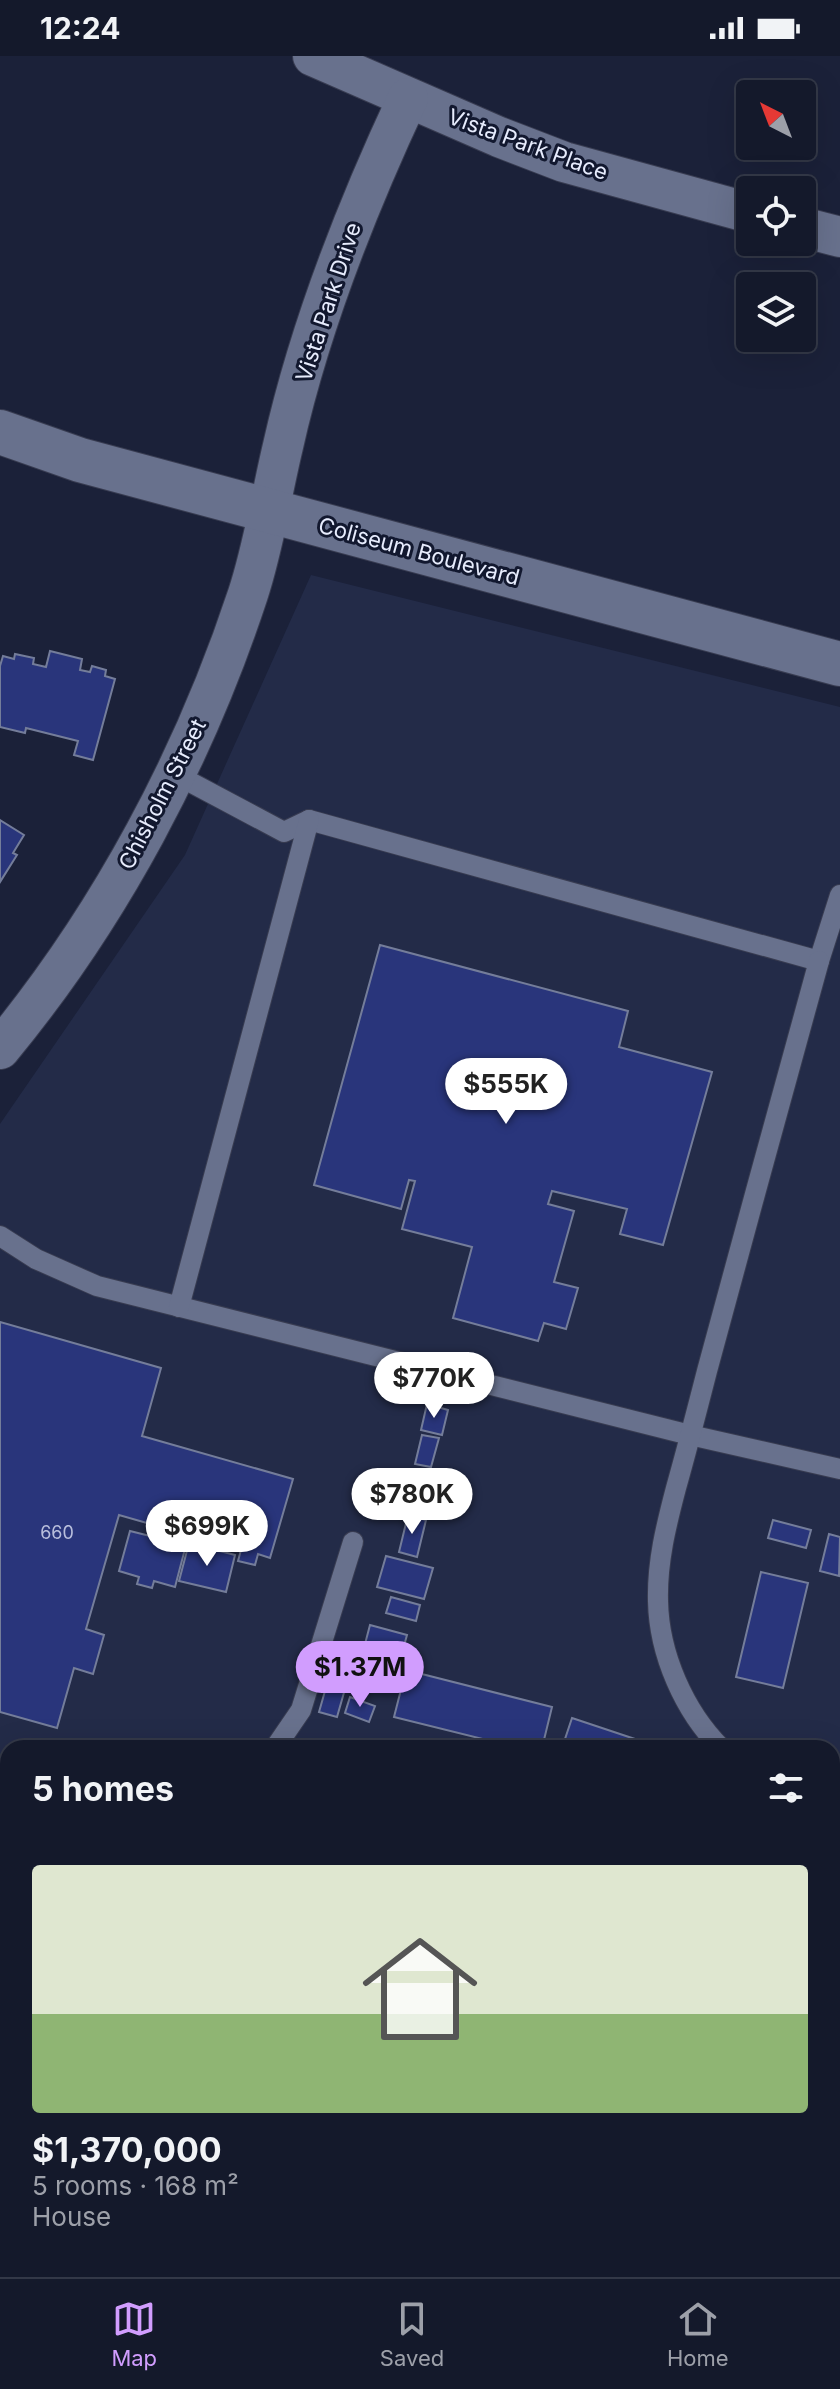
<!DOCTYPE html>
<html lang="en">
<head>
<meta charset="utf-8">
<style>
	body { margin:0; font-family:Inter,sans-serif; background:#212637; color:#f1f3f6; height:100vh; display:flex; flex-direction:column; font-size:30px; white-space:nowrap }
	* { box-sizing:border-box; margin:0 }
	p { font-size:26px; color:#9da0a9 }
	.icon { flex:none; width:44px; height:44px; fill:none; stroke:currentColor; stroke-width:2; stroke-linecap:round; stroke-linejoin:round }
	.map { position:relative; flex:1; overflow:hidden }
	.panel { position:absolute; left:0px; top:1684px; width:840px; height:538px; display:flex; flex-direction:column; background:#14192b; border-radius:24px 24px 0 0; box-shadow:0 8px 32px #0002,0 0 0 2px #333847 }
	.panel>* { flex:none }
	.needle { width:52px; rotate:318deg }
	.fabs { position:absolute; left:736px; top:24px; display:grid; gap:16px }
	.fabs a { display:grid; place-items:center; width:80px; height:80px; border-radius:8px; background:#14192b; box-shadow:0 8px 32px #0002,0 0 0 2px #333847; font-size:40px }
	.price { position:absolute; translate:-50% -68px; padding:0 18px; border-radius:28px; background:#fff; color:#222; font-size:26px; line-height:52px; filter:drop-shadow(0 2px 4px #0008) }
	.price::after { content:''; position:absolute; left:50%; top:48px; width:24px; height:18px; margin-left:-12px; background:inherit; clip-path:polygon(0 0,100% 0,50% 100%) }
	.price.active { background:#d19dfe; color:#111 }
	ul { padding:0; list-style:none }
	li { display:grid; align-content:center; gap:16px; height:424px; padding:0 32px }
	li+li { border-top:2px solid #333847 }
	li span { display:grid; place-items:center; height:248px; border-radius:8px; color:#555 }
	li>.icon { margin-inline-start:auto }
	span .icon { width:144px; height:144px; fill:#fffc; stroke-width:1 }
	li b { font-size:34px }
	h2 { display:flex; justify-content:space-between; align-items:center; height:96px; padding:0 32px; font-size:34px }
	.status { display:flex; justify-content:space-between; align-items:center; height:56px; padding:0 40px; background:#14192b; direction:ltr }
	.status svg { height:22px; fill:currentColor }
	.tab-bar { display:flex; justify-content:space-around; align-items:center; height:112px; border-top:2px solid #333847; background:#14192b; font-size:22px; color:#9da0a9 }
	.tab-bar a { display:grid; justify-items:center; gap:4px }
	.tab-bar .active { color:#d19dfe }
	.map>svg:first-child { display:block }
	.built { fill:#232b48; fill-rule:evenodd }
	.building { fill:#29357b; stroke:#747d9a; stroke-width:2 }
	.lines { fill:none; stroke-linecap:round; stroke-linejoin:round }
	.lane-casing { stroke:#383c51; stroke-width:22 }
	.street-casing { stroke:#383c51; stroke-width:42 }
	.secondary-casing { stroke:#383c51; stroke-width:46 }
	.lane { stroke:#68718d; stroke-width:20 }
	.street { stroke:#68718d; stroke-width:40 }
	.secondary { stroke:#68718d; stroke-width:44 }
	.labels { text-anchor:middle; dominant-baseline:central; stroke-width:6; stroke-linejoin:round; paint-order:stroke }
	.number-label { font-size:18px; fill:#b8bedc }
	.street-label { font-size:22px; fill:#e7ecfd; stroke:#12182f }
</style>
</head>
<body>
<div class="status"><b>12:24</b><svg viewBox="0 0 49 12"><path d="M0 12V9h3v3zM5 12V6h3v6zM10 12V3h3v9zM15 12V0h3v12zM26 1h20v11H26zM47 4h2v5h-2z"/></svg></div>
<div class="map">
<svg width="840" height="2221" viewBox="0 0 840 2221">
	<rect width="100%" height="100%" fill="#1b2139"/>
	<path class="built" d="M311 519 840 651V2221H0V1068L185 799ZM8 1692H832V2214H8Z"/>
	<g class="building">
		<polygon points="50,595 82,603 80,614 90,616 92,610 106,614 105,620 115,623 93,704 74,699 78,685 26,672 25,677 0,671 0,610 3,600 14,603 15,598 34,602 33,608 46,611"/>
		<polygon points="0,764 24,779 13,797 17,799 0,826"/>
		<polygon points="380,889 628,955 619,991 712,1016 663,1189 620,1178 627,1153 552,1135 548,1148 574,1155 554,1226 578,1232 566,1273 544,1267 538,1285 453,1262 472,1191 402,1173 415,1125 409,1124 401,1153 314,1129"/>
		<polygon points="0,1266 161,1312 142,1380 293,1423 270,1502 258,1498 255,1509 238,1505 241,1494 119,1459 86,1573 104,1579 93,1618 74,1612 57,1672 0,1656"/>
		<polygon points="427,1348 448,1354 442,1379 421,1374"/>
		<polygon points="422,1379 439,1382 431,1411 415,1408"/>
		<polygon points="420,1415 439,1420 429,1457 410,1452"/>
		<polygon points="408,1459 426,1464 417,1501 399,1496"/>
		<polygon points="773,1464 811,1474 806,1492 768,1482"/>
		<polygon points="130,1475 186,1489 175,1531 154,1525 152,1532 137,1528 139,1521 119,1515"/>
		<polygon points="829,1478 840,1481 839,1520 820,1515"/>
		<polygon points="189,1487 235,1499 226,1536 179,1525"/>
		<polygon points="386,1500 433,1512 424,1543 377,1531"/>
		<polygon points="761,1516 808,1527 783,1632 736,1621"/>
		<polygon points="391,1541 420,1549 416,1565 386,1557"/>
		<polygon points="370,1569 407,1579 402,1597 365,1588"/>
		<polygon points="333,1607 351,1612 337,1661 319,1656"/>
		<polygon points="406,1614 552,1651 542,1692 519,1692 394,1661"/>
		<polygon points="350,1641 375,1650 369,1666 345,1657"/>
		<polygon points="572,1662 662,1692 562,1692"/>
		<polygon points="840,1960 840,2082 832,2080 832,1992"/>
		<polygon points="832,2212 840,2214 840,2221 675,2221 677,2214"/>
		<polygon points="153,2214 235,2214 234,2221 151,2221"/>
		<polygon points="363,2214 464,2214 463,2221 361,2221"/>
	</g>
	<g class="lines">
		<g class="lane-casing">
			<g id="lane">
				<polyline points="175,718 284,776 309,764 819,905 840,839"/>
				<polyline points="0,1180 36,1203 97,1230 690,1379 840,1413"/>
				<polyline points="179,1251 309,764"/>
				<polyline points="275,1692 301,1654 353,1486"/>
				<path d="M721 1692C684 1655 659 1598 658 1545 657 1506 666 1470 676 1432 687 1393 697 1354 707 1315 744 1178 781 1042 819 905"/>
				<polyline points="832,1757 840,1760"/>
				<polyline points="0,1773 8,1775"/>
				<polyline points="579,2214 580,2221"/>
				<polyline points="293,2221 295,2214"/>
			</g>
		</g>
		<g class="street-casing">
			<g id="street">
				<polyline points="313,0 499,81 564,106 750,157"/>
				<polyline points="802,171 840,181"/>
				<path d="M0 993C110 860 194 702 248 538 264 489 271 440 283 390 309 273 357 151 408 42"/>
			</g>
		</g>
		<g class="secondary-casing">
			<polyline id="secondary" points="0,376 80,404 840,608"/>
		</g>
		<use href="#lane" class="lane"/>
		<use href="#street" class="street"/>
		<use href="#secondary" class="secondary"/>
	</g>
	<g class="labels">
		<g class="number-label">
			<text x="57" y="1476">660</text>
		</g>
		<g class="street-label">
			<text transform="translate(528 88) rotate(20)">Vista Park Place</text>
			<text transform="translate(328 246) rotate(-72)">Vista Park Drive</text>
			<text transform="translate(419 495) rotate(15)">Coliseum Boulevard</text>
			<text transform="translate(162 738) rotate(-63)">Chisholm Street</text>
		</g>
	</g>
</svg>
<div class="fabs">
<a><svg class="needle" viewBox="-14 -14 28 28"><path d="M0-13l5 13h-10z" fill="#e53935"/><path d="M0 13l5-13h-10z" fill="#9da0a9"/></svg></a>
<a><svg class="icon" aria-label="locate" viewBox="0 0 24 24"><circle cx="12" cy="12" r="6"/><path d="M12 2v4M12 18v4M2 12h4M18 12h4"/></svg></a>
<a><svg class="icon" aria-label="layers" viewBox="0 0 24 24"><path d="M12 4l9 5-9 5-9-5zM3 14l9 5 9-5"/></svg></a>
</div>
<b class="price" style="left:506px;top:1070px">$555K</b>
<b class="price" style="left:434px;top:1364px">$770K</b>
<b class="price" style="left:412px;top:1480px">$780K</b>
<b class="price" style="left:207px;top:1512px">$699K</b>
<b class="price active" style="left:360px;top:1653px">$1.37M</b>
<section class="panel">
<h2>5 homes<svg class="icon" aria-label="filters" viewBox="0 0 24 24"><path d="M4 7h16M4 17h16"/><circle cx="9" cy="7" r="2"/><circle cx="15" cy="17" r="2"/></svg></h2>
<ul>
<li><span style="background:linear-gradient(#dfe7d0 60%,#8fb573 0)"><svg class="icon" aria-label="home" viewBox="0 0 24 24"><path d="M3 11l9-7 9 7M6 9v11h12V9"/></svg></span><div><b>$1,370,000</b><p>5 rooms · 168 m²</p><p>House</p></div></li>
</ul>
</section>
</div>
<nav class="tab-bar">
<a class="active"><svg class="icon" aria-label="map" viewBox="0 0 24 24"><path d="M3 6l6-2 6 2 6-2v14l-6 2-6-2-6 2zM9 4v14M15 6v14"/></svg>Map</a>
<a><svg class="icon" aria-label="saved" viewBox="0 0 24 24"><path d="M7 4h10v16l-5-4-5 4z"/></svg>Saved</a>
<a><svg class="icon" aria-label="home" viewBox="0 0 24 24"><path d="M3 11l9-7 9 7M6 9v11h12V9"/></svg>Home</a>
</nav>
</body>
</html>
